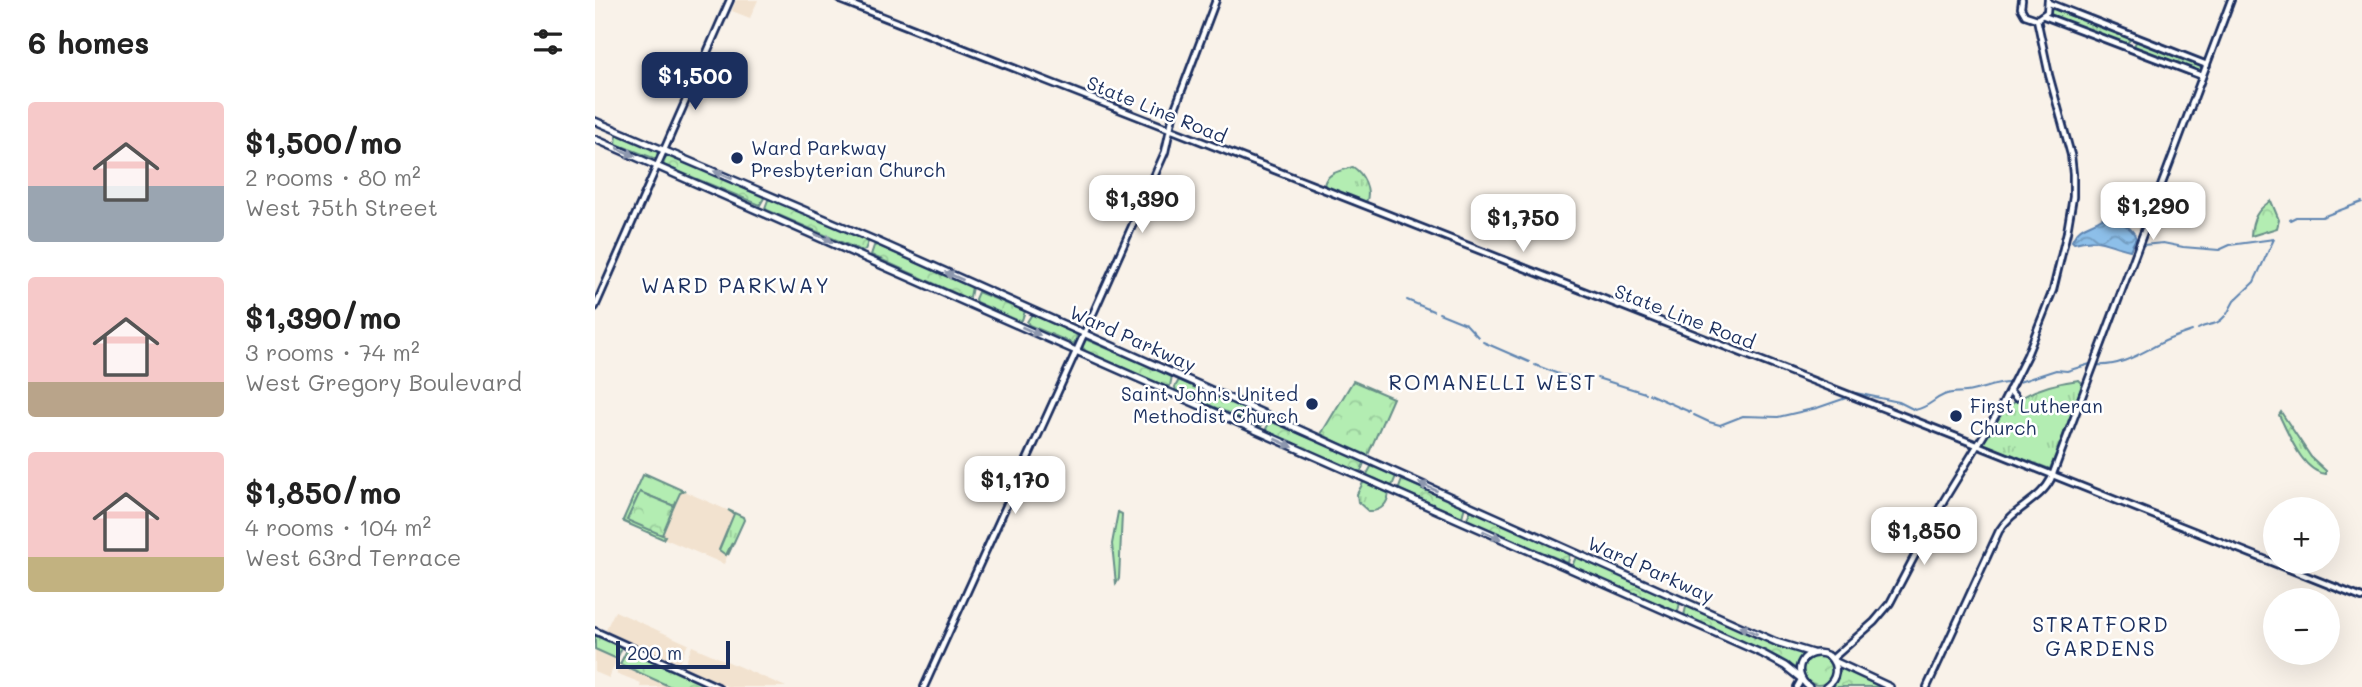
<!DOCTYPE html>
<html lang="en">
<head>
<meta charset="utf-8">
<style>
	body { margin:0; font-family:Mali,sans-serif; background:#f6f6f6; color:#222; height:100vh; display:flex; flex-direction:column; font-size:26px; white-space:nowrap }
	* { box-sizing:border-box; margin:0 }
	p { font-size:23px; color:#767676 }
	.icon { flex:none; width:38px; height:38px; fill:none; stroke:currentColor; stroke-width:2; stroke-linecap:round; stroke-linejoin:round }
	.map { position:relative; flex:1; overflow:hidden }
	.side { display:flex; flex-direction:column; background:#fff; width:595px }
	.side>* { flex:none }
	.buttons { position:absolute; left:1668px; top:497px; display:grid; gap:14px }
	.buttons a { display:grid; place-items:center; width:77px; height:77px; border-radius:50%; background:#fff; box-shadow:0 7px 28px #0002; font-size:35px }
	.scale { position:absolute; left:21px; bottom:18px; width:114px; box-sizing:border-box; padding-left:7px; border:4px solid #1b2f5e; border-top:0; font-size:19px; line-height:24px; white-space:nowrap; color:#1b2f5e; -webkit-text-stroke:5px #fff; paint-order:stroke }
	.price { position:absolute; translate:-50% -60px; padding:0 16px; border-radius:14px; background:#fff; color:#222; font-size:23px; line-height:46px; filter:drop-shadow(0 2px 4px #0008) }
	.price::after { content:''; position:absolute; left:50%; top:42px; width:21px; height:16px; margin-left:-10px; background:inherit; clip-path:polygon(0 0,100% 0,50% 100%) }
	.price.selected { background:#1b2f5e; color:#fff }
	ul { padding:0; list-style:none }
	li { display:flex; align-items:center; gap:21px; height:175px; padding:0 28px }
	li span { display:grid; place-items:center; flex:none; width:196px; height:140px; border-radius:7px; color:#555 }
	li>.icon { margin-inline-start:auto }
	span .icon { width:84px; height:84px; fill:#fffc; stroke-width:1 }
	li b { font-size:30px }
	h2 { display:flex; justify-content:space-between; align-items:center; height:84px; padding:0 28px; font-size:30px }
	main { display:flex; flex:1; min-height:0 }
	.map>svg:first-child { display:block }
	.built { fill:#f2e2cf }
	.grass { fill:url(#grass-tufts); stroke:#678e88; stroke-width:2 }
	.forest { fill:url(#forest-crowns); stroke:#678e88; stroke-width:2 }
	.water { fill:url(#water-waves); stroke:#5f85b1; stroke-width:2 }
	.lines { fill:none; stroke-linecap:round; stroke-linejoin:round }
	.stream { stroke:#5f85b1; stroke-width:2 }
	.tertiary-casing { stroke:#1b2f5e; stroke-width:10 }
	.secondary-casing { stroke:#1b2f5e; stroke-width:10 }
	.primary-casing { stroke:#1b2f5e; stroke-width:10 }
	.tertiary { stroke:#fff; stroke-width:4.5 }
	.secondary { stroke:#fff; stroke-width:4.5 }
	.primary { stroke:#fff; stroke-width:5 }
	.oneway { fill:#8d97ae }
	.poi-dot { fill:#1b2f5e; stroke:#fff; stroke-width:2.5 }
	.labels { text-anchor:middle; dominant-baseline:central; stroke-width:5; stroke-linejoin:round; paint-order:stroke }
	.street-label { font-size:19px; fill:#1b2f5e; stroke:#fff }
	.poi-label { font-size:19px; fill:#1b2f5e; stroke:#fff; text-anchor:start }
	.neighbourhood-label { font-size:21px; letter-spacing:2px; fill:#1b2f5e; stroke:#fff }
</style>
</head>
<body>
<main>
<section class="side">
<h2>6 homes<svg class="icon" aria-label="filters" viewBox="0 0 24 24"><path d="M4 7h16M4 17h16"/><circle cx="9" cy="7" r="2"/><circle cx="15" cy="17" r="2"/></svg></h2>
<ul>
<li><span style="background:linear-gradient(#f6c9c9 60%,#9aa5b1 0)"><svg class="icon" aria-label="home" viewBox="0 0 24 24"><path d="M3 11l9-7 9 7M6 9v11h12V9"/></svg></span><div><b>$1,500/mo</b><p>2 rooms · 80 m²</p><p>West 75th Street</p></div></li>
<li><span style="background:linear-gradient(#f6c9c9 75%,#b9a48a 0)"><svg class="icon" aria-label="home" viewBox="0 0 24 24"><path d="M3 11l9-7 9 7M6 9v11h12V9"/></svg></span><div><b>$1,390/mo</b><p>3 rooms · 74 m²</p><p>West Gregory Boulevard</p></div></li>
<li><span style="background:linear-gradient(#f6c9c9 75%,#c2b280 0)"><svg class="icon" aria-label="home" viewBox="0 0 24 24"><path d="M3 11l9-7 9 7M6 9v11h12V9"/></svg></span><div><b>$1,850/mo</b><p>4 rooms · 104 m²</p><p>West 63rd Terrace</p></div></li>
</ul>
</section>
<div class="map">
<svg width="1767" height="687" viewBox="0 0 1767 687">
	<defs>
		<pattern id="grass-tufts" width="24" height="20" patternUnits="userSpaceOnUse" patternTransform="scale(1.75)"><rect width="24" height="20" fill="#b3edb2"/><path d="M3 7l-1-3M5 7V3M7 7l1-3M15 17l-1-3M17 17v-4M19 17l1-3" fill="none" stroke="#99cc9c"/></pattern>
		<pattern id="forest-crowns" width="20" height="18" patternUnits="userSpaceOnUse" patternTransform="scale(1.75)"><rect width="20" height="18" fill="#b3edb2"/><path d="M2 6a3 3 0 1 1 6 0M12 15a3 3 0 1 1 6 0" fill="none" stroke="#99cc9c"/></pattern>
		<pattern id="water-waves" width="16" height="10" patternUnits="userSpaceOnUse" patternTransform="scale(1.75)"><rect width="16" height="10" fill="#8dbfe9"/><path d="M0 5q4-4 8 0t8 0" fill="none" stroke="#729cc0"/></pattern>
	</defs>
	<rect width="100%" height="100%" fill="#f9f2e9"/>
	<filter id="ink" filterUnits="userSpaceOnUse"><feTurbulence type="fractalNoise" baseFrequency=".0143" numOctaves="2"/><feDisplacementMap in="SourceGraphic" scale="14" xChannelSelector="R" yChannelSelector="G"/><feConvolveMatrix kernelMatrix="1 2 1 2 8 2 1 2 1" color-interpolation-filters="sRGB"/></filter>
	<g filter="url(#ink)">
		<g class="built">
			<polygon points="141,0 163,0 155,18 137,11"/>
			<polygon points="50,474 148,517 129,564 28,521"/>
			<polygon points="20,611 93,644 84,663 10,631"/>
			<polygon points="97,646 191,687 134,687 89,667"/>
			<polygon points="0,649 22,659 14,678 0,672"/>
			<polygon points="25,664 76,687 45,687 46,683 21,673"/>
		</g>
		<g class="grass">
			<polygon points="1460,8 1534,36 1535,40 1531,44 1457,16 1455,13 1457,9"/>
			<polygon points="1542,40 1605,63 1607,69 1602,71 1540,48 1539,46"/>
			<path d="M758 167C768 173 777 191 771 202L767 203 729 186C730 173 747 170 758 167Z"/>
			<path d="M1484 380 1488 384 1455 469 1388 444C1403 401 1443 385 1484 380Z"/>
			<path d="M1686 412 1716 457 1731 471V474C1707 472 1694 434 1684 415Z"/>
			<polygon points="51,474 89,491 85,493 79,506 45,492 33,519 70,536 68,539 29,522 28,520 48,475 53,477"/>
			<path d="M769 481 794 492C793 504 786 512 773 511L763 502 762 494Z"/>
			<polygon points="133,510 148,517 149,520 133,555 137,543 131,555 124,550 139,514"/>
			<polygon points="523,512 527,514 524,579 521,584 517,544"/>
		</g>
		<g class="forest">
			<polygon points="26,134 63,151 61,159 21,144 22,135"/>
			<polygon points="72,154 167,195 169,198 165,205 68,165"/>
			<polygon points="177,199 272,240 273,242 270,250 267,251 172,210 170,208 173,200"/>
			<path d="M1676 201 1684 220 1682 228 1656 236C1657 220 1662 209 1676 201Z"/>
			<polygon points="282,245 377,287 375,297 371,298 276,255 279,246"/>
			<polygon points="383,292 430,311 427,320 424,321 381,302 380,299"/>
			<polygon points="437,314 480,333 482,336 479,344 434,325 432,322"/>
			<polygon points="490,339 577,376 575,386 570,386 491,351 487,347"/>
			<polygon points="584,380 667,416 669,420 666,427 581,391 580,387"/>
			<polygon points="758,381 798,398 773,455 769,456 726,434"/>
			<polygon points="675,421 766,460 769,463 766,471 762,472 673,432 671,429"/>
			<polygon points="777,465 801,476 797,486 773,476 772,474"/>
			<polygon points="807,480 870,506 867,517 805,490 804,488"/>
			<polygon points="45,492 79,506 67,535 32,520"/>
			<polygon points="876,510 975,553 973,563 874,521 872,518"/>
			<polygon points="983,556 1085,602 1083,612 979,568 977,566 981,557"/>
			<polygon points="1091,607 1094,607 1188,648 1207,653 1208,655 1199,669 1184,658 1089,616"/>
			<polygon points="0,634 27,647 22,659 0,649"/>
			<polygon points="32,650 34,650 116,687 76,687 25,664"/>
			<circle cx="1223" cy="670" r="15"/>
			<polygon points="1247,668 1288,687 1236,687"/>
		</g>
		<path class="water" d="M1507 218C1520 219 1537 225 1541 238L1535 250C1511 245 1504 236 1479 243L1477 241C1485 224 1493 227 1507 218Z"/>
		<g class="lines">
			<g class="stream">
				<polyline points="1695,220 1701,217 1727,217 1767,202"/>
				<polyline points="1548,245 1568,243 1588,247 1624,250 1635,245 1679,239 1659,282 1639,301 1632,314"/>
				<polyline points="812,300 838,311"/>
				<polyline points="844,313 871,324 883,337"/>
				<path d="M1603 329C1614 322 1620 328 1630 316"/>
				<polyline points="888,342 934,362"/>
				<polyline points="940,365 966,375 991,378"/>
				<path d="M1502 365C1527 367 1549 351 1570 341 1579 337 1588 334 1597 331"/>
				<polyline points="1002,378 1050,393"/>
				<polyline points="1424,382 1461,370 1472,371 1495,364"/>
				<path d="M1261 393 1304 402 1320 410C1336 406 1337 400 1349 395 1357 392 1363 393 1371 392 1386 390 1399 383 1414 383"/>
				<polyline points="1054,394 1095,412"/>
				<polyline points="1099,415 1114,422 1125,425 1148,416 1183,417 1222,408 1251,398"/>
			</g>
			<g class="tertiary-casing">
				<g id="tertiary">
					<polyline points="1427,0 1426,8 1430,15 1442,19 1452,12 1453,0"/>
					<polyline points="1454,3 1612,65"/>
					<polyline points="1449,16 1607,76"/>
					<polyline points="489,334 570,152 579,111 621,0"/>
					<polyline points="1414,390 1421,398"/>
					<polyline points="1237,659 1279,622 1295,603 1349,500 1406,407 1432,355 1458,290 1472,232 1478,197 1478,174 1476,155 1454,75 1442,19"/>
				</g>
			</g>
			<g class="secondary-casing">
				<g id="secondary">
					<polyline points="245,0 1382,445 1767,598"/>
					<polyline points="0,307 135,0"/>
					<polyline points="0,631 123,687"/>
					<polyline points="329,687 489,334"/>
					<polyline points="1202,687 1206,680"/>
					<path d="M1332 687 1404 531C1418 508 1445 501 1456 479L1636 0"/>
				</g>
			</g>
			<g class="primary-casing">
				<g id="primary">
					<polyline points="0,121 282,241 1147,627 1181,642 1217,653"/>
					<polyline points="0,139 1168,654 1190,666 1205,678"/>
					<polyline points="1239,661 1295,687"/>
					<path d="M1214 687C1193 671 1210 644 1234 656 1244 666 1242 679 1231 687"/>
				</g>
			</g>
			<use href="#tertiary" class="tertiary"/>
			<use href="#secondary" class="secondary"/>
			<use href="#primary" class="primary"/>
		</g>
		<defs><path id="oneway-solid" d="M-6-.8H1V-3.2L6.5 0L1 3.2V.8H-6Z" transform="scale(1.75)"/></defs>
		<g class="oneway">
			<use href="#oneway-solid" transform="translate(31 152) rotate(23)"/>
			<use href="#oneway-solid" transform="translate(128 175) rotate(-157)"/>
			<use href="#oneway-solid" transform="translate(229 238) rotate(24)"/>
			<use href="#oneway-solid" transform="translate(359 276) rotate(-156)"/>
			<use href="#oneway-solid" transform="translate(436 331) rotate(24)"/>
			<use href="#oneway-solid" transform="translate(689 443) rotate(24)"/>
			<use href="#oneway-solid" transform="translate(833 487) rotate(-156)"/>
			<use href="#oneway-solid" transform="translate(897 535) rotate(24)"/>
			<use href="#oneway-solid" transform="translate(1153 630) rotate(-156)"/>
		</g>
	</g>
	<g class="poi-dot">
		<circle cx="142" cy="158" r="7"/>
		<circle cx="717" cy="404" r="7"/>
		<circle cx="1361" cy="416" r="7"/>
	</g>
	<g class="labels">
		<g class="street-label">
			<text transform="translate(562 109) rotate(22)">State Line Road</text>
			<text transform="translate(1090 316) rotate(21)">State Line Road</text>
			<text transform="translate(538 338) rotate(24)">Ward Parkway</text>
			<text transform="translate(1056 569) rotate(24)">Ward Parkway</text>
		</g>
		<g class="poi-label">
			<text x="156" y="147">Ward Parkway<tspan x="156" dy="22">Presbyterian Church</tspan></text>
			<text x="703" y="393" text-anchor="end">Saint John's United<tspan x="703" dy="22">Methodist Church</tspan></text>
			<text x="1375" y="405">First Lutheran<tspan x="1375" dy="22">Church</tspan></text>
		</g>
		<g class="neighbourhood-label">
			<text x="141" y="284">WARD PARKWAY</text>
			<text x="898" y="381">ROMANELLI WEST</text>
			<text x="1506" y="623">STRATFORD<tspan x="1506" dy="24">GARDENS</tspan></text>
		</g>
	</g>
</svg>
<div class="buttons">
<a>+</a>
<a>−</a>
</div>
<div class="scale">200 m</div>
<b class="price selected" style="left:100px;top:112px">$1,500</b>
<b class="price" style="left:547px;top:235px">$1,390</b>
<b class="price" style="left:1558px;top:242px">$1,290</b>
<b class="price" style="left:928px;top:254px">$1,750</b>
<b class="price" style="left:420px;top:516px">$1,170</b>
<b class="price" style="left:1329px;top:567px">$1,850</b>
</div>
</main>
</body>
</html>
